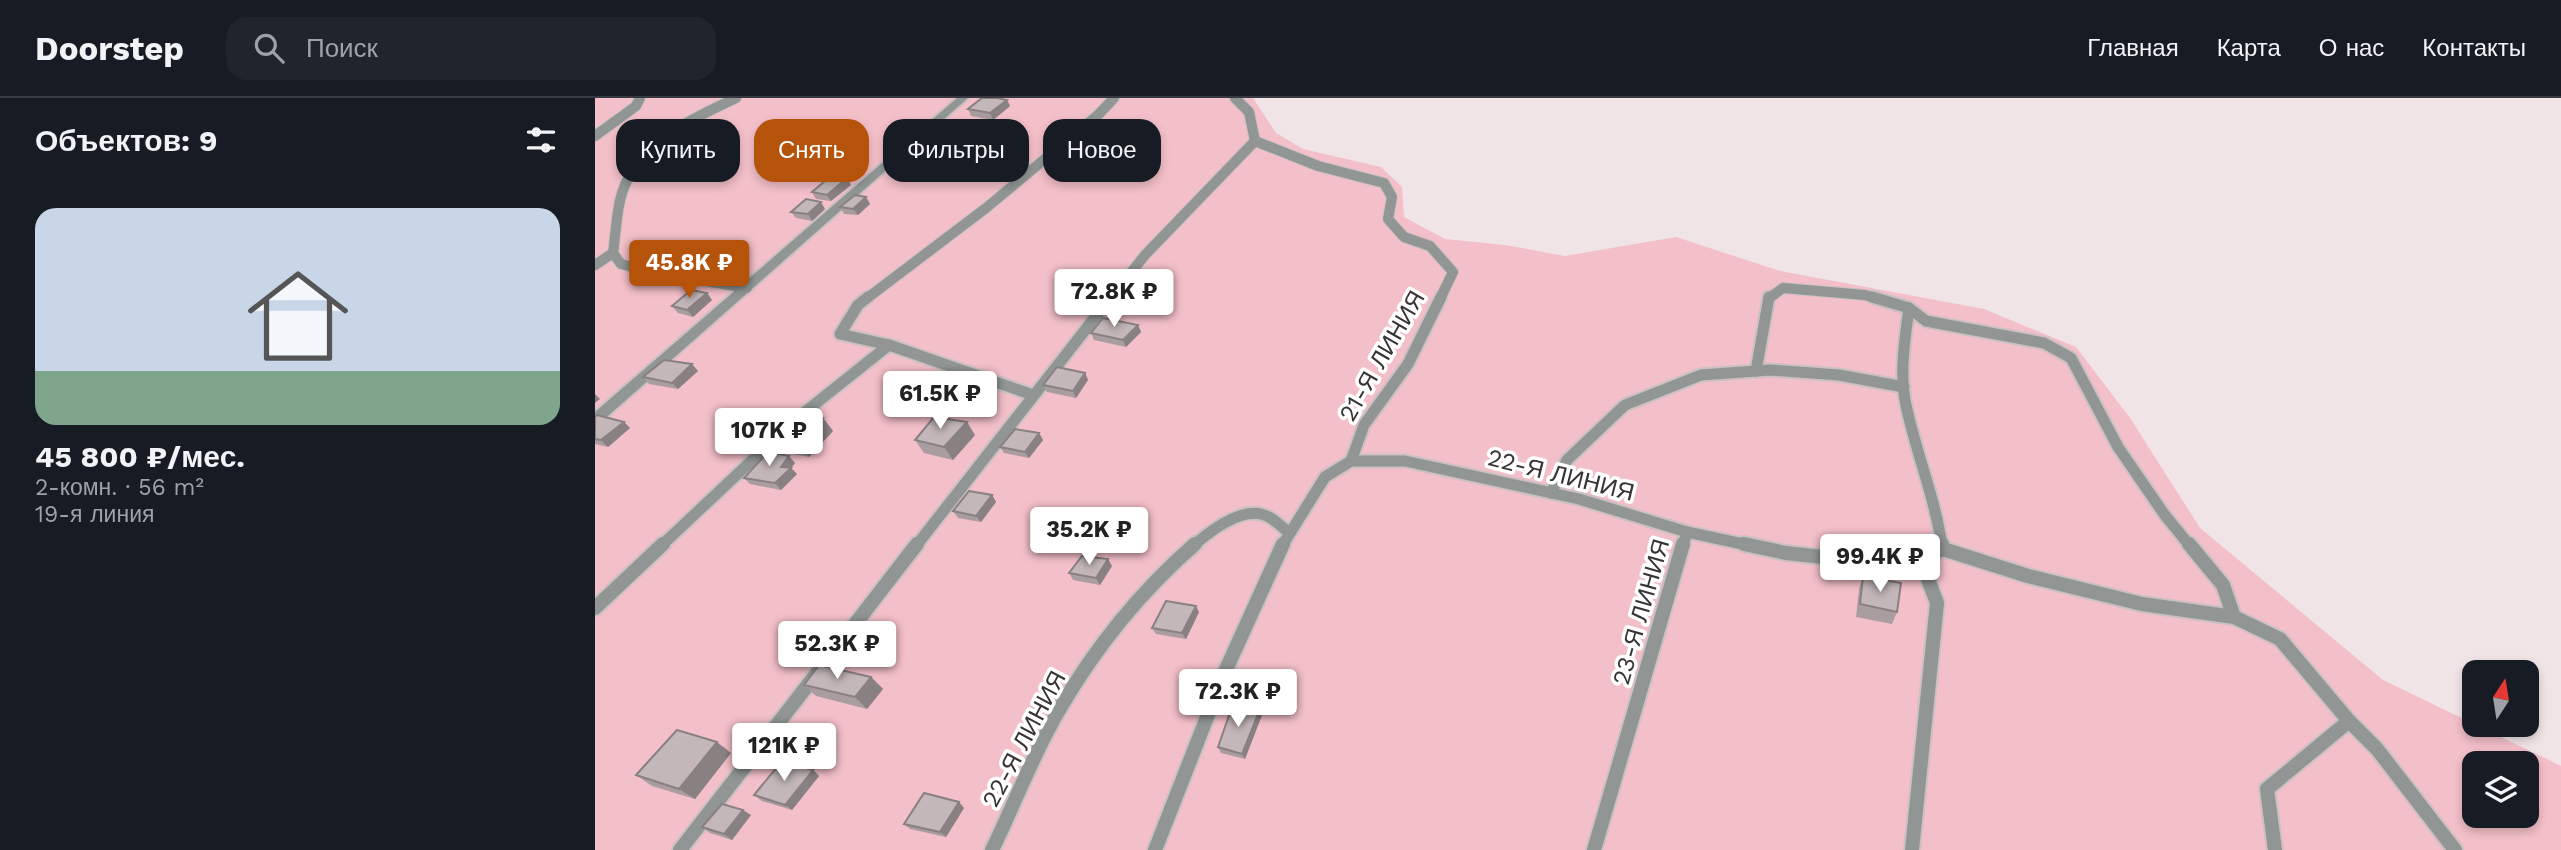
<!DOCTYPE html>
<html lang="ru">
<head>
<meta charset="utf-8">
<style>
	body { margin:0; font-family:"Work Sans",sans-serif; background:#20242c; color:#f1f3f6; height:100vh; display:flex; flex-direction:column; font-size:26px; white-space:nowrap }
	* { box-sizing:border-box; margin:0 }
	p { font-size:23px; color:#9ea1a6 }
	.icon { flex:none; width:38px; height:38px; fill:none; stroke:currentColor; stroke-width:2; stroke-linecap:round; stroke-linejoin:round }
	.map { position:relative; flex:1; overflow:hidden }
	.panel { display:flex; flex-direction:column; background:#171b24; width:595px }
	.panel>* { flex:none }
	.banner { position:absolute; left:21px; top:21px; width:665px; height:63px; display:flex; gap:14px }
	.needle { width:46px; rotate:12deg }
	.tools { position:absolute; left:1867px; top:562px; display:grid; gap:14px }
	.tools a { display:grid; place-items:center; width:77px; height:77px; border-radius:14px; background:#171b24; box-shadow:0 4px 10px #0003; font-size:35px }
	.price { position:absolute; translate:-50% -60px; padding:0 16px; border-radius:7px; background:#fff; color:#222; font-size:23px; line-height:46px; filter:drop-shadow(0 2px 4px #0008) }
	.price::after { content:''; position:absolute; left:50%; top:42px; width:21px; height:16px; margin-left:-10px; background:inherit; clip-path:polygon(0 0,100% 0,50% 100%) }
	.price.active { background:#b45309; color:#fff }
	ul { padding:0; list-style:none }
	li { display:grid; align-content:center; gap:14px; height:371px; padding:0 35px }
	li span { display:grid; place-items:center; height:217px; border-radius:21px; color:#555 }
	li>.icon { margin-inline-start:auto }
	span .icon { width:126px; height:126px; fill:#fffc; stroke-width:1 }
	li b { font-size:30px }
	h2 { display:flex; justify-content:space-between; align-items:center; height:84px; padding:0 35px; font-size:30px }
	.tag { padding:0 24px; border-radius:21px; background:#171b24; box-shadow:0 4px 10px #0003; font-size:24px; line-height:63px }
	.tag.active { background:#b45309; color:#fff }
	header { display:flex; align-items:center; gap:42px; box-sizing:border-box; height:98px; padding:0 35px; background:#171b24; border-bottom:2px solid #363941 }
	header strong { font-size:33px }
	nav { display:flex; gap:38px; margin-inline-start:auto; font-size:24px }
	.search { width:490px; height:63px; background:#20242c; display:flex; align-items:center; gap:18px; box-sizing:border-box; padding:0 24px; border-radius:21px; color:#9ea1a6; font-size:26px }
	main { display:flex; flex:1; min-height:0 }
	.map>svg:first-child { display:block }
	.green { fill:#f3bfc8; fill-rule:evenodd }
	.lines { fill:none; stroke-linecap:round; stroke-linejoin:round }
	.service-far2-casing { stroke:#ccc1c2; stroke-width:12 }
	.service-far1-casing { stroke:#ccc1c2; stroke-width:15 }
	.service-casing { stroke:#ccc1c2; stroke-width:18 }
	.minor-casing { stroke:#ccc1c2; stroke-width:4 }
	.service-far2 { stroke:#919694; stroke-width:10 }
	.service-far1 { stroke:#919694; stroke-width:11 }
	.service { stroke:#919694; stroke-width:14 }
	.minor { fill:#919694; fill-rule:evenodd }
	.wall { fill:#a99d9f }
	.shaded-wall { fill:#898082 }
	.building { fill:#c4b7b9; stroke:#898082; stroke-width:2 }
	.labels { text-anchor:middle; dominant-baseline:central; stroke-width:7; stroke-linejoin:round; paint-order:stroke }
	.street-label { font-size:24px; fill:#383334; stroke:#fff }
</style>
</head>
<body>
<header>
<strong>Doorstep</strong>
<div class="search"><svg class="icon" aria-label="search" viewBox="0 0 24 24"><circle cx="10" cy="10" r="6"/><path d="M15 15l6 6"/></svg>Поиск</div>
<nav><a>Главная</a><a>Карта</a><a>О нас</a><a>Контакты</a></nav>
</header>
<main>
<section class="panel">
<h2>Объектов: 9<svg class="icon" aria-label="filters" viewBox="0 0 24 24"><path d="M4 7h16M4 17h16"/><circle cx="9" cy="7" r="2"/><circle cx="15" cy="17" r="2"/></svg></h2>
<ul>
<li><span style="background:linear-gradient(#c9d6e8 75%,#7fa58c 0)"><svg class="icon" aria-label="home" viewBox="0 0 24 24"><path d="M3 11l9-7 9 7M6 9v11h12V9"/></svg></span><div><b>45 800 ₽/мес.</b><p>2-комн. · 56 m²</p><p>19-я линия</p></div></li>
</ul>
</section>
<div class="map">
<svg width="1966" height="752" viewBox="0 0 1966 752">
	<rect width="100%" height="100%" fill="#f1e4e6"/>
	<path class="green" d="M0 0H658L681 35 708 51 786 69 807 89 809 119 850 141 910 147 970 158 1081 139 1185 173 1389 211 1481 249 1535 320 1605 430 1788 582 1966 668V752H0ZM1880 665H1932V718H1880Z"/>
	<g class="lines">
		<g class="service-far2-casing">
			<g id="service-far2">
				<polyline points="640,0 654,14 660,43"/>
				<polyline points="0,38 41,8 45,0"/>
				<path d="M18 155C21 135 21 114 27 95 43 45 97 21 141 0"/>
				<polyline points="0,167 18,155 26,166 52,173 152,190"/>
				<polyline points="271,201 391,110 504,16 519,0"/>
				<polyline points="515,201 550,157 660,43 723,68 789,85 797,99 793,121 809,139 835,148 858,174 845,201"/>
				<polyline points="1173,201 1188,190 1270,197 1283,201"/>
			</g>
		</g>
		<g class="service-far1-casing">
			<g id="service-far1">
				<polyline points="273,199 263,207 245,236 294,247 438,297"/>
				<polyline points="1277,199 1314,210 1331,223 1449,245 1476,260 1523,349 1569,416 1595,448"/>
				<path d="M1314 210C1310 241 1304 275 1311 307 1321 355 1340 399 1347 448"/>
				<polyline points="1161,273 1174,199"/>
				<polyline points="756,363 769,327 813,266 846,199"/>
				<polyline points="956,395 972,362 1030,307 1106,277 1175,272 1244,277 1309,289"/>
				<polyline points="66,448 200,322 294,247"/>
				<polyline points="321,448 516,199"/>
				<path d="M598 448C614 434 643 411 666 416 676 418 685 427 693 434"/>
				<polyline points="687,448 730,379 756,363 810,363 984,401 1092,434"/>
				<polyline points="1088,448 1092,434 1157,448"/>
			</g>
		</g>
		<g class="service-casing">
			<g id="service">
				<polyline points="1149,446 1191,455 1265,463 1325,460"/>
				<polyline points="1347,446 1348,451"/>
				<polyline points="1594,446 1628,487 1639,519"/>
				<polyline points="0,510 68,446"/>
				<polyline points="85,752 322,446"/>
				<path d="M397 752C420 705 438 656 464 612 500 550 546 493 600 446"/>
				<polyline points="560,752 629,576 688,446"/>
				<polyline points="999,752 1088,446"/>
				<polyline points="1317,752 1342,505 1325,460 1348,451 1433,478 1547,506 1639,519 1685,541 1754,623 1782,651 1860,752"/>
				<polyline points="1680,752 1672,691 1754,623"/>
			</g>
		</g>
		<g class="minor-casing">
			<polygon id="minor" points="362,0 373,0 5,325 0,327 0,314"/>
		</g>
		<use href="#service-far2" class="service-far2"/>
		<use href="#service-far1" class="service-far1"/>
		<use href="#service" class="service"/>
		<use href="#minor" class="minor"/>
	</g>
	<g class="wall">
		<polygon points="412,2 415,8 398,22 376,18 373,11"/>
		<polygon points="252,80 256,87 236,103 221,101 217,94"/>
		<polygon points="271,99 275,106 263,117 249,116 245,109"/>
		<polygon points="230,111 217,123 201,120 196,114"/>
		<polygon points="112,195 117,202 98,219 83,215 77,208"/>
		<polygon points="543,227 546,234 531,249 499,242 496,235"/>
		<polygon points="103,273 83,291 54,286 48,279"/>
		<polygon points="490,275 493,282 481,300 452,294 448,287"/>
		<polygon points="0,319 29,324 35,330 13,349 0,346"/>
		<polygon points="228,320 238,333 214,359 187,354 176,341"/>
		<polygon points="444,335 448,342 434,360 409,355 405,349"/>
		<polygon points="380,337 358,362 329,355 320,342"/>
		<polygon points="200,365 196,370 202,376 186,392 155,386 149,380"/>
		<polygon points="397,397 401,404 386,424 363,420 358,413"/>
		<polygon points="517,468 505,487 478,482 474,475"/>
		<polygon points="1268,478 1302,514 1297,526 1261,519 1264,491"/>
		<polygon points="604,514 591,541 561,536 557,530"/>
		<polygon points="276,579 288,591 272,611 221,598 209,587"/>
		<polygon points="665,611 667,617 650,661 626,655 623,649"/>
		<polygon points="136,655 100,701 57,688 41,677"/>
		<polygon points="218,672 224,678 197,712 167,703 159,697"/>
		<polygon points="369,710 351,739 315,731 309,726"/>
		<polygon points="156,717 137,742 115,735 107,729"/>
	</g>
	<g class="shaded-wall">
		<polygon points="412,2 415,8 398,22 395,15"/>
		<polygon points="252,80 256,87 236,103 232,97"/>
		<polygon points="271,99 275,106 263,117 258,111"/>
		<polygon points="226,104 230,111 217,123 213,116"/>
		<polygon points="112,195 117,202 98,219 92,212"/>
		<polygon points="543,227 546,234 531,249 528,242"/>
		<polygon points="97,266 103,273 83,291 77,285"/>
		<polygon points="490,275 493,282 481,300 478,293"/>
		<polygon points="0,296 5,301 0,305"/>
		<polygon points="228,320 238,333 214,359 203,346"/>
		<polygon points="29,324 35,330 13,349 6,342"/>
		<polygon points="372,324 380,337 358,362 349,349"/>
		<polygon points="444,335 448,342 434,360 430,354"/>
		<polygon points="194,358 200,365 196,370 202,376 186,392 180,385 186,369"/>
		<polygon points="397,397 401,404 386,424 381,418"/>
		<polygon points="513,461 517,468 505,487 501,480"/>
		<polygon points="601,508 604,514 591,541 587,535"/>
		<polygon points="276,579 288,591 272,611 260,599"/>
		<polygon points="665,611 667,617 650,661 647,656"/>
		<polygon points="122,644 136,655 100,701 84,691"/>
		<polygon points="218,672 224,678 197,712 190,707"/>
		<polygon points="364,704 369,710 351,739 345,734"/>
		<polygon points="148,712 156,717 137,742 129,736"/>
	</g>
	<g class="building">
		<polygon points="387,0 402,0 412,2 395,15 373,11"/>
		<polygon points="236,78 252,80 232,97 217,94"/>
		<polygon points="260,97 271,99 258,111 245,109"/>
		<polygon points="211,101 226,104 213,116 196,114"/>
		<polygon points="96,192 112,195 92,212 77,208"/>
		<polygon points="508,220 543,227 528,242 496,235"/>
		<polygon points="69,262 97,266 77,285 48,279"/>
		<polygon points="462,269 490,275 478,293 448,287"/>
		<polygon points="201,315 228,320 203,346 176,341"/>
		<polygon points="2,317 29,324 6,342 0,341 0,319"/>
		<polygon points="339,319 372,324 349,349 320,342"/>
		<polygon points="420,331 444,335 430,354 405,349"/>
		<polygon points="173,354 194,358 186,369 196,370 180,385 149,380"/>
		<polygon points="374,393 397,397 381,418 358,413"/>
		<polygon points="487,458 513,461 501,480 474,475"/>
		<polygon points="1268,478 1306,485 1302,514 1265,506"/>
		<polygon points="571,503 601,508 587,535 557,530"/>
		<polygon points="224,567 276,579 260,599 209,587"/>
		<polygon points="637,609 665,611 647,656 623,649"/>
		<polygon points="82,632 122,644 84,691 41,677"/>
		<polygon points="187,663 218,672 190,707 159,697"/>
		<polygon points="329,695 364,704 345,734 309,726"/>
		<polygon points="127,706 148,712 129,736 107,729"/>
	</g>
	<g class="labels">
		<g class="street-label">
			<text transform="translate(787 258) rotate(-60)">21-Я ЛИНИЯ</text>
			<text transform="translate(966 377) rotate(14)">22-Я ЛИНИЯ</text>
			<text transform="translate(1046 514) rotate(-74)">23-Я ЛИНИЯ</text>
			<text transform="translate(429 641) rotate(-62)">22-Я ЛИНИЯ</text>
		</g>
	</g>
</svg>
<div class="tools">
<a><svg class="needle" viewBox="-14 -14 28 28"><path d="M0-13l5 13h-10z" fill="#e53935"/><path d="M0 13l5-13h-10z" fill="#9ea1a6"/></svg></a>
<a><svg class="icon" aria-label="layers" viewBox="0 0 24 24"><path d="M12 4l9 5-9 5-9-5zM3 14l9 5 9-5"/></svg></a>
</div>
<b class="price active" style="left:94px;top:202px">45.8K ₽</b>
<b class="price" style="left:519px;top:231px">72.8K ₽</b>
<b class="price" style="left:345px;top:333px">61.5K ₽</b>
<b class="price" style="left:174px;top:370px">107K ₽</b>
<b class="price" style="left:494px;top:469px">35.2K ₽</b>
<b class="price" style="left:1285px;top:496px">99.4K ₽</b>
<b class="price" style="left:242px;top:583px">52.3K ₽</b>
<b class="price" style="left:643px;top:631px">72.3K ₽</b>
<b class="price" style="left:189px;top:685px">121K ₽</b>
<div class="banner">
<a class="tag">Купить</a>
<a class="tag active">Снять</a>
<a class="tag">Фильтры</a>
<a class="tag">Новое</a>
</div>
</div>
</main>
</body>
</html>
